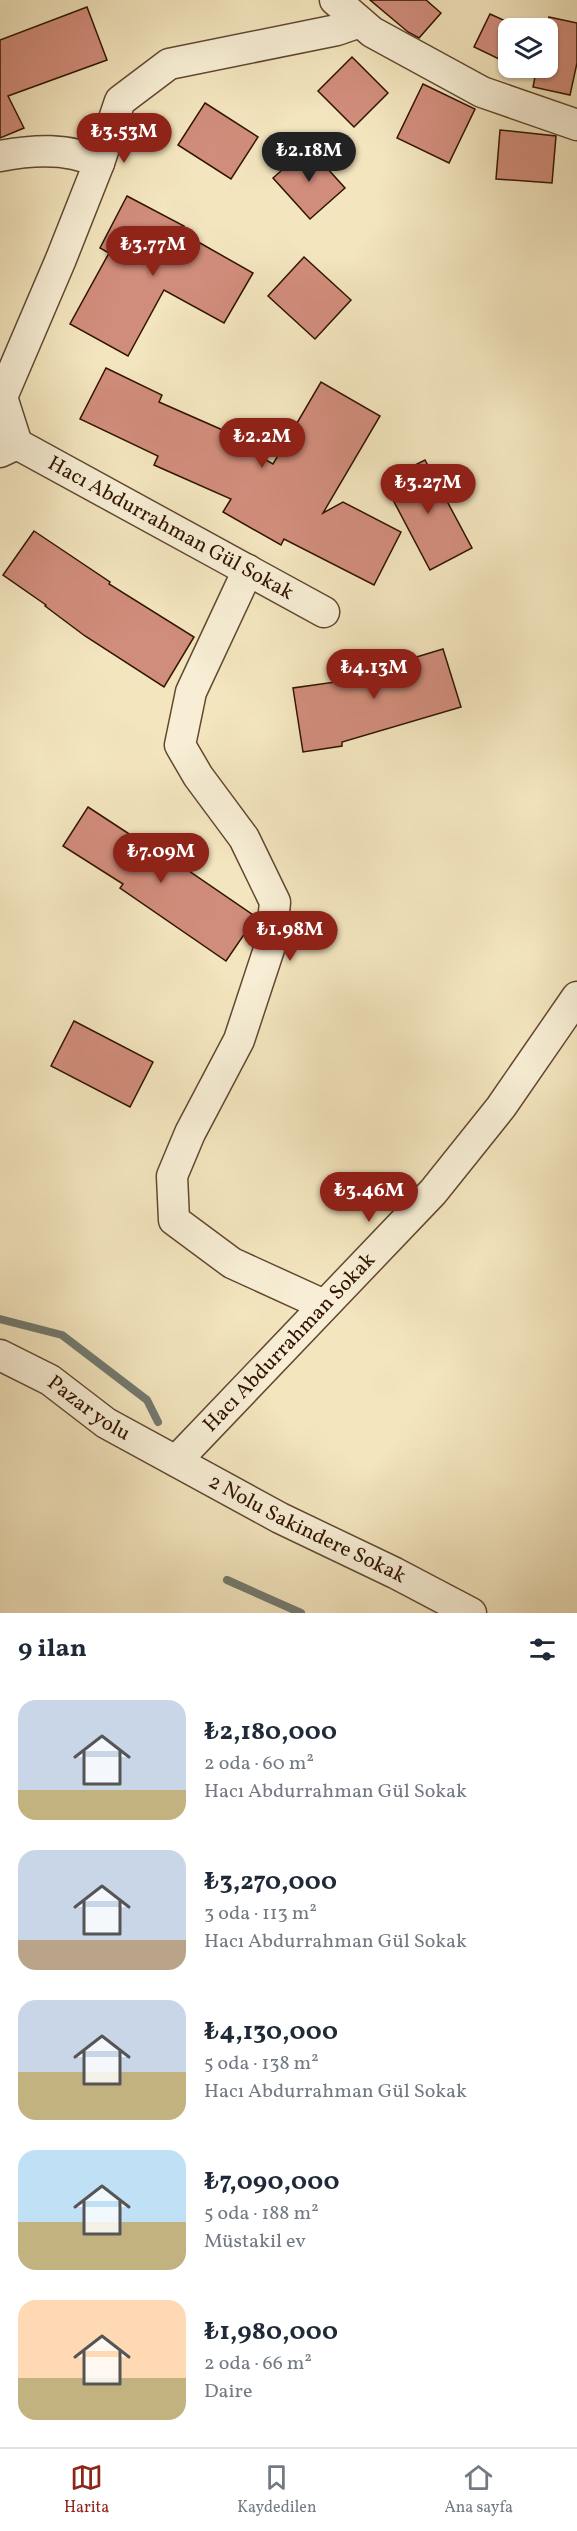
<!DOCTYPE html>
<html lang="tr">
<head>
<meta charset="utf-8">
<style>
	body { margin:0; font-family:Vollkorn,serif; background:#f6f6f7; color:#1f2937; height:100vh; display:flex; flex-direction:column; font-size:22px; white-space:nowrap }
	* { box-sizing:border-box; margin:0 }
	p { font-size:20px; color:#747a83 }
	.icon { flex:none; width:33px; height:33px; fill:none; stroke:currentColor; stroke-width:2; stroke-linecap:round; stroke-linejoin:round }
	.map { position:relative; height:1613px; overflow:hidden }
	.panel { display:flex; flex-direction:column; background:#fff; flex:1 }
	.panel>* { flex:none }
	.tools { position:absolute; left:498px; top:18px; display:grid; gap:12px }
	.tools a { display:grid; place-items:center; width:60px; height:60px; border-radius:12px; background:#fff; box-shadow:0 2px 4px #0004; font-size:30px }
	.price { position:absolute; translate:-50% -51px; padding:0 14px; border-radius:21px; background:#8f2418; color:#fff; font-size:20px; line-height:39px; filter:drop-shadow(0 2px 3px #0008) }
	.price::after { content:''; position:absolute; left:50%; top:36px; width:18px; height:14px; margin-left:-9px; background:inherit; clip-path:polygon(0 0,100% 0,50% 100%) }
	.price.selected { background:#222; color:#fff }
	ul { padding:0; list-style:none }
	li { display:flex; align-items:center; gap:18px; height:150px; padding:0 18px }
	li span { display:grid; place-items:center; flex:none; width:168px; height:120px; border-radius:18px; color:#555 }
	li>.icon { margin-inline-start:auto }
	span .icon { width:72px; height:72px; fill:#fffc; stroke-width:1 }
	li b { font-size:26px }
	h2 { display:flex; justify-content:space-between; align-items:center; height:72px; padding:0 18px; font-size:26px }
	.tab-bar { display:flex; justify-content:space-around; align-items:center; height:84px; border-top:2px solid #e0e1e3; background:#fff; font-size:16px; color:#747a83 }
	.tab-bar a { display:grid; justify-items:center; gap:3px }
	.tab-bar .selected { color:#8f2418 }
	.map>svg:first-child { display:block }
	.lines { fill:none; stroke-linecap:round; stroke-linejoin:round }
	.stream { stroke:#72796f; stroke-width:8 }
	.building { fill:#d18d7b; stroke:#311401; stroke-width:1.5 }
	.minor-casing { stroke:#624830; stroke-width:33 }
	.minor { stroke:#f7eed5; stroke-width:30 }
	.labels { text-anchor:middle; dominant-baseline:central; stroke-width:6; stroke-linejoin:round; paint-order:stroke }
	.street-label { font-size:21px; fill:#311401; stroke:#f7eed5 }
</style>
</head>
<body>
<div class="map">
<svg width="577" height="1613" viewBox="0 0 577 1613">
	<rect width="100%" height="100%" fill="#f3e5be"/>
	<filter id="stains"><feTurbulence type="fractalNoise" baseFrequency=".00333" numOctaves="4"/><feColorMatrix values="0 0 0 0 .2 0 0 0 0 .09 0 0 0 0 .02 0 0 0 .5 -.17"/></filter>
	<radialGradient id="worn" r=".72"><stop offset=".6" stop-color="#630" stop-opacity="0"/><stop offset="1" stop-color="#630" stop-opacity=".3"/></radialGradient>
	<g class="lines">
		<g class="stream">
			<polyline points="0,1319 62,1335 147,1400 158,1422"/>
			<polyline points="227,1580 301,1613"/>
		</g>
	</g>
	<g class="building">
		<polygon points="370,0 426,0 441,13 419,38 408,32"/>
		<polygon points="87,7 107,60 8,96 24,128 0,138 0,40"/>
		<polygon points="490,14 521,28 508,28 508,64 505,62 506,43 499,59 474,47"/>
		<polygon points="549,17 577,23 577,63 570,95 533,87 535,77 515,68 548,68 546,28"/>
		<polygon points="352,57 388,93 354,127 318,91"/>
		<polygon points="423,84 475,109 449,163 397,138"/>
		<polygon points="205,103 258,137 231,179 178,145"/>
		<polygon points="500,130 556,136 552,183 496,179"/>
		<polygon points="308,147 345,188 310,219 273,178"/>
		<polygon points="127,196 184,226 181,232 192,238 179,259 181,260 200,243 253,273 224,323 164,290 128,356 70,324 109,253 100,248"/>
		<polygon points="304,257 351,300 315,339 268,296"/>
		<polygon points="106,368 162,395 159,402 234,435 232,441 273,464 321,382 380,416 323,513 343,502 401,532 374,585 284,539 281,545 223,512 231,499 154,465 158,456 80,419"/>
		<polygon points="425,460 472,548 430,570 383,481"/>
		<polygon points="34,531 110,582 109,584 194,637 164,687 85,636 45,606 46,605 3,575"/>
		<polygon points="443,649 461,707 342,742 342,746 303,752 293,688 343,681 339,667 377,656 380,668"/>
		<polygon points="88,807 149,847 151,845 256,917 226,961 120,888 123,884 63,846"/>
		<polygon points="74,1021 153,1062 130,1107 51,1066"/>
	</g>
	<g class="lines">
		<g class="minor-casing">
			<g id="minor">
				<polyline points="335,0 372,32 482,92 577,125"/>
				<path d="M0 156C32 150 69 147 99 163"/>
				<polyline points="17,444 2,397 61,259 99,163 120,101 169,64 337,30 360,22"/>
				<path id="s1" d="M0 452 17 444 324 612"/>
				<polyline points="248,570 191,692 180,745 198,776 244,838 275,902 271,943 239,1040 190,1133 172,1176 174,1220 232,1263 324,1305"/>
				<path id="s2" d="M0 1355 50 1380 106 1423 280 1518 395 1573 471 1613"/>
				<path id="s3" d="M176 1461 433 1192 501 1107 577 997"/>
			</g>
		</g>
		<use href="#minor" class="minor"/>
	</g>
	<g class="labels">
		<g class="street-label">
			<text stroke="none"><textPath href="#s1" startOffset="194">Hacı Abdurrahman Gül Sokak</textPath></text>
			<text stroke="none"><textPath href="#s3" startOffset="164">Hacı Abdurrahman Sokak</textPath></text>
			<text stroke="none"><textPath href="#s2" startOffset="104">Pazar yolu</textPath></text>
			<text stroke="none"><textPath href="#s2" startOffset="354">2 Nolu Sakindere Sokak</textPath></text>
		</g>
	</g>
	<rect width="100%" height="100%" filter="url(#stains)"/>
	<rect width="100%" height="100%" fill="url(#worn)"/>
</svg>
<div class="tools">
<a><svg class="icon" aria-label="layers" viewBox="0 0 24 24"><path d="M12 4l9 5-9 5-9-5zM3 14l9 5 9-5"/></svg></a>
</div>
<b class="price" style="left:124px;top:164px">₺3.53M</b>
<b class="price selected" style="left:309px;top:183px">₺2.18M</b>
<b class="price" style="left:153px;top:277px">₺3.77M</b>
<b class="price" style="left:262px;top:469px">₺2.2M</b>
<b class="price" style="left:428px;top:515px">₺3.27M</b>
<b class="price" style="left:374px;top:700px">₺4.13M</b>
<b class="price" style="left:161px;top:884px">₺7.09M</b>
<b class="price" style="left:290px;top:962px">₺1.98M</b>
<b class="price" style="left:369px;top:1223px">₺3.46M</b>
</div>
<section class="panel">
<h2>9 ilan<svg class="icon" aria-label="filters" viewBox="0 0 24 24"><path d="M4 7h16M4 17h16"/><circle cx="9" cy="7" r="2"/><circle cx="15" cy="17" r="2"/></svg></h2>
<ul>
<li><span style="background:linear-gradient(#c9d6e8 75%,#c2b280 0)"><svg class="icon" aria-label="home" viewBox="0 0 24 24"><path d="M3 11l9-7 9 7M6 9v11h12V9"/></svg></span><div><b>₺2,180,000</b><p>2 oda · 60 m²</p><p>Hacı Abdurrahman Gül Sokak</p></div></li>
<li><span style="background:linear-gradient(#c9d6e8 75%,#b9a48a 0)"><svg class="icon" aria-label="home" viewBox="0 0 24 24"><path d="M3 11l9-7 9 7M6 9v11h12V9"/></svg></span><div><b>₺3,270,000</b><p>3 oda · 113 m²</p><p>Hacı Abdurrahman Gül Sokak</p></div></li>
<li><span style="background:linear-gradient(#c9d6e8 60%,#c2b280 0)"><svg class="icon" aria-label="home" viewBox="0 0 24 24"><path d="M3 11l9-7 9 7M6 9v11h12V9"/></svg></span><div><b>₺4,130,000</b><p>5 oda · 138 m²</p><p>Hacı Abdurrahman Gül Sokak</p></div></li>
<li><span style="background:linear-gradient(#bfe0f5 60%,#c2b280 0)"><svg class="icon" aria-label="home" viewBox="0 0 24 24"><path d="M3 11l9-7 9 7M6 9v11h12V9"/></svg></span><div><b>₺7,090,000</b><p>5 oda · 188 m²</p><p>Müstakil ev</p></div></li>
<li><span style="background:linear-gradient(#ffd9b3 65%,#c2b280 0)"><svg class="icon" aria-label="home" viewBox="0 0 24 24"><path d="M3 11l9-7 9 7M6 9v11h12V9"/></svg></span><div><b>₺1,980,000</b><p>2 oda · 66 m²</p><p>Daire</p></div></li>
</ul>
</section>
<nav class="tab-bar">
<a class="selected"><svg class="icon" aria-label="map" viewBox="0 0 24 24"><path d="M3 6l6-2 6 2 6-2v14l-6 2-6-2-6 2zM9 4v14M15 6v14"/></svg>Harita</a>
<a><svg class="icon" aria-label="saved" viewBox="0 0 24 24"><path d="M7 4h10v16l-5-4-5 4z"/></svg>Kaydedilen</a>
<a><svg class="icon" aria-label="home" viewBox="0 0 24 24"><path d="M3 11l9-7 9 7M6 9v11h12V9"/></svg>Ana sayfa</a>
</nav>
</body>
</html>
